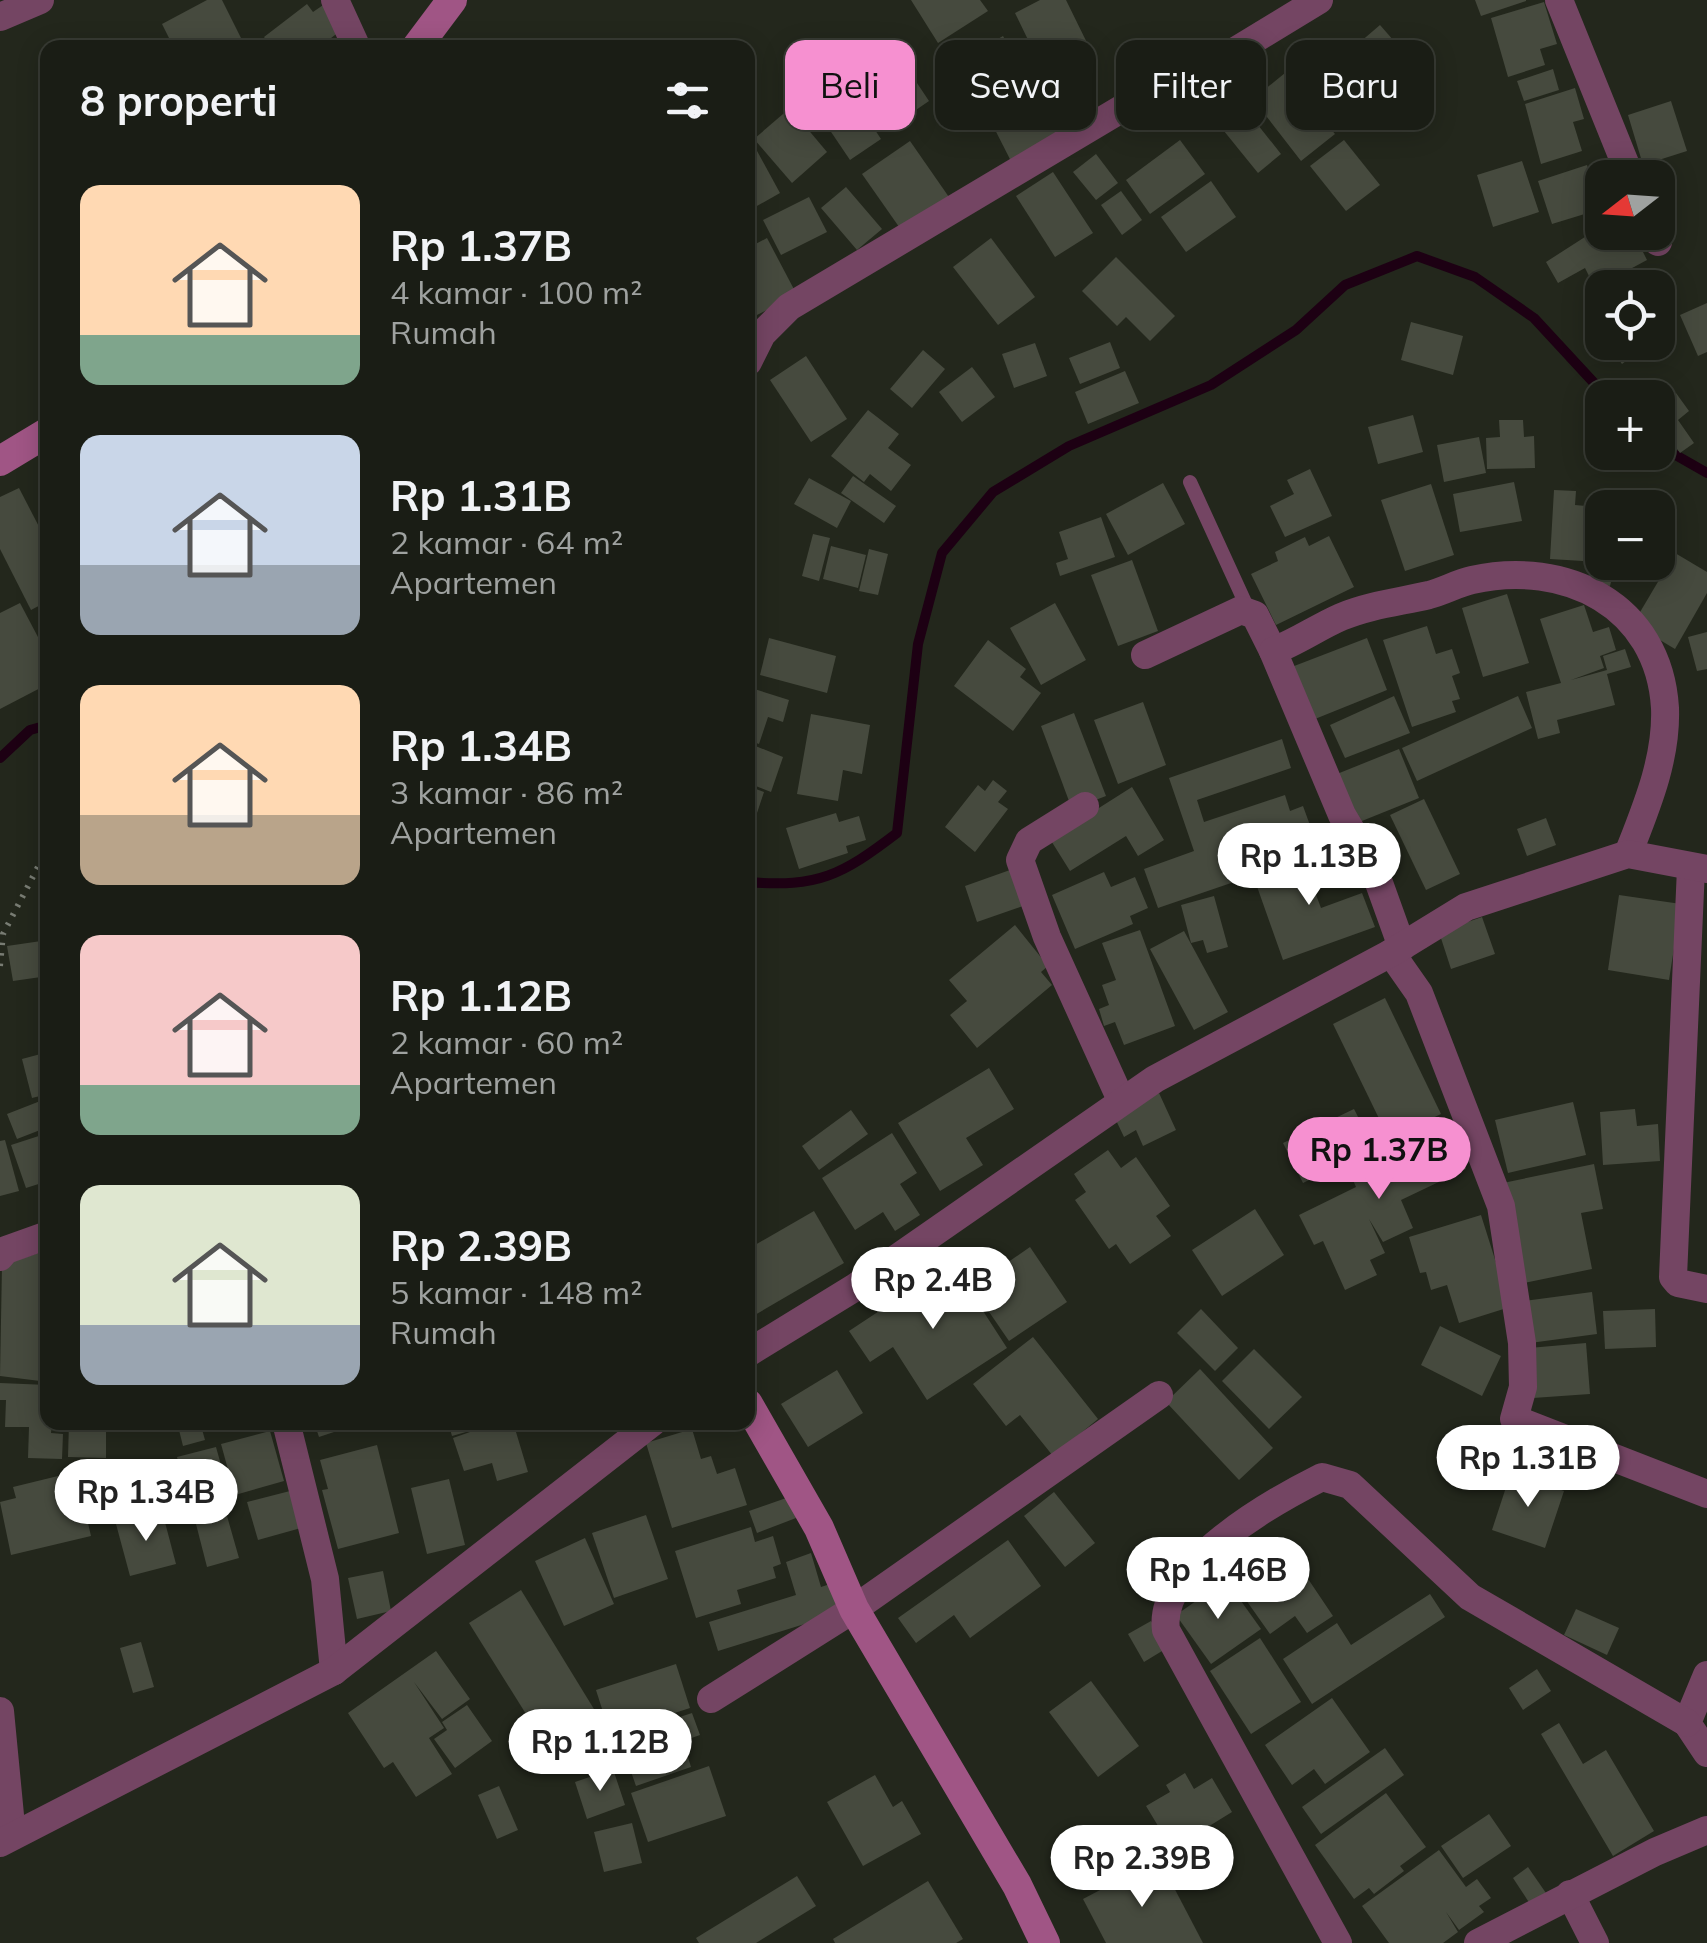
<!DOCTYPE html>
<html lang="id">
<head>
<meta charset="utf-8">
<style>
	body { margin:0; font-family:Mulish,sans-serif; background:#272a22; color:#f1f3f6; height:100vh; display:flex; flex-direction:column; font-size:38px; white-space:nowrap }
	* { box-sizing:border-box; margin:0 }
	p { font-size:32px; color:#9fa2a0 }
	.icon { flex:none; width:55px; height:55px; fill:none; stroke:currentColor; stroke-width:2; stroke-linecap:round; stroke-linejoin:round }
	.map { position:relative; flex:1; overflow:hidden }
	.sheet { position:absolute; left:40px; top:40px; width:715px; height:1390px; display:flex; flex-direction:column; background:#1a1d15; border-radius:20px; box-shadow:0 5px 25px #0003,0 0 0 2px #383b34 }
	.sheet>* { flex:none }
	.guide { position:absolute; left:785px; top:40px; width:770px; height:90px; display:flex; gap:20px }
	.needle { width:65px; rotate:253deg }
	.tools { position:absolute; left:1585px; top:160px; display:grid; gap:20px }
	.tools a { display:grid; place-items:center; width:90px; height:90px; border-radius:20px; background:#1a1d15; box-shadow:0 5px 25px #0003,0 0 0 2px #383b34; font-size:50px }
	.price { position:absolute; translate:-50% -85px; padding:0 22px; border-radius:35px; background:#fff; color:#222; font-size:32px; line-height:65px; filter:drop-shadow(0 2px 5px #0008) }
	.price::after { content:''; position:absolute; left:50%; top:60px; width:30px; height:22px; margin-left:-15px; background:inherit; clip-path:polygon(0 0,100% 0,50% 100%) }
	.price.on { background:#f690d0; color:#111 }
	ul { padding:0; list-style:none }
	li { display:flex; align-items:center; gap:30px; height:250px; padding:0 40px }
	li span { display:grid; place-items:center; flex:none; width:280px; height:200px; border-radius:20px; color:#555 }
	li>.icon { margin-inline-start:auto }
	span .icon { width:120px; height:120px; fill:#fffc; stroke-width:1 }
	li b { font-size:42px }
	h2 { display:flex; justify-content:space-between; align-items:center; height:120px; padding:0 40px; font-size:42px }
	.chip { padding:0 35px; border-radius:20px; background:#1a1d15; box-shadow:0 5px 25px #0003,0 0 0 2px #383b34; font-size:35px; line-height:90px }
	.chip.on { background:#f690d0; color:#111 }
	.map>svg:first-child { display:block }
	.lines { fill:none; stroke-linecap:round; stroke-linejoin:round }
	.stream { stroke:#1d0013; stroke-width:10 }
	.building { fill:#464a3e }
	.path { stroke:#787c73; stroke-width:6; stroke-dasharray:2.5 8; stroke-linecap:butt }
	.lane { stroke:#744563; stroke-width:14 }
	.street { stroke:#744563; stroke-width:28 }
	.secondary { stroke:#a05585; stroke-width:30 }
</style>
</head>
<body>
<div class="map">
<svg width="1707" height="1943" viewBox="0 0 1707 1943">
	<rect width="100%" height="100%" fill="#23271c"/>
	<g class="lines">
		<g class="stream">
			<polyline points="1658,445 1707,473"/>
			<polyline points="0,758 30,730 48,725"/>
			<path d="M748 882C818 888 842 875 897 833L918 644 942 553 993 492 1069 446 1211 385 1296 330 1345 285 1417 256 1475 277 1534 318 1608 398"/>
		</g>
	</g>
	<g class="building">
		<polygon points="207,0 222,0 246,48 174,48 162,24"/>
		<polygon points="911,0 980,0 988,11 938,43"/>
		<polygon points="1040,0 1066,0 1094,57 1040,84 1024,50 1031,46 1015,13"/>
		<polygon points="1475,0 1526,0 1526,1 1481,16"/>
		<polygon points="329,1 348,25 318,48 272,48 264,37 307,4 313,12"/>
		<polygon points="1544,2 1557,44 1540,49 1545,65 1508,77 1491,18"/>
		<polygon points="1380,25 1421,72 1386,102 1345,55"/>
		<polygon points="1003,36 1063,141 1015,169 960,61"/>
		<polygon points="899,56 929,101 913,112 903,97 889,107 869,76"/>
		<polygon points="1553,69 1559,90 1524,101 1517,81"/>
		<polygon points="1285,73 1304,96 1317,85 1336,110 1323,120 1335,134 1301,161 1253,99"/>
		<polygon points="1575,88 1584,119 1573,122 1582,151 1541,164 1525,104"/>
		<polygon points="854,98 881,139 850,160 823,120"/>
		<polygon points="1239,101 1281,154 1258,173 1215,120"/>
		<polygon points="1671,101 1687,151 1643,165 1628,115"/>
		<polygon points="790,108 827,152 792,183 754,139"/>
		<polygon points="750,138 780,193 748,211 748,139"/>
		<polygon points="1180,140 1205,174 1150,214 1126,180"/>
		<polygon points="1344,140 1380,185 1346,211 1310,166"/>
		<polygon points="910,141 951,200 904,234 862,174"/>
		<polygon points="1096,154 1118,183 1096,200 1073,172"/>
		<polygon points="1522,161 1539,212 1493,227 1477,175"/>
		<polygon points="1587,165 1601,209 1552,224 1538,181"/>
		<polygon points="1053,172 1093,233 1055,257 1016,196"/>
		<polygon points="1211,181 1236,217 1186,252 1161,217"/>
		<polygon points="846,187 882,229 857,250 821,208"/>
		<polygon points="1121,191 1142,220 1122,235 1101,205"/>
		<polygon points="809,197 827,232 781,255 763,220"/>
		<polygon points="1602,226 1602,232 1633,232 1647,260 1595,288 1585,268 1558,283 1546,262"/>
		<polygon points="767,238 797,295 751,318 748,248"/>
		<polygon points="991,238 1035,297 998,325 953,267"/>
		<polygon points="1116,257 1175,316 1150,341 1126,317 1117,326 1082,291"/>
		<polygon points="1602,297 1602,338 1583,312"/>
		<polygon points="1707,303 1707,352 1698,356 1680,315"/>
		<polygon points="1411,322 1463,336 1453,375 1401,360"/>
		<polygon points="1110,342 1120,368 1080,384 1069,358"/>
		<polygon points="1606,342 1651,342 1622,364"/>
		<polygon points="1035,343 1047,376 1014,388 1002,354"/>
		<polygon points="923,350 945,369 912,408 890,389"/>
		<polygon points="806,356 847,419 811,442 770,380"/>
		<polygon points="972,367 995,397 962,422 939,392"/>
		<polygon points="1125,371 1139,403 1088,424 1075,392"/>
		<polygon points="1676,393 1689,411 1678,420 1694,443 1680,453 1658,423 1658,407"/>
		<polygon points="868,410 899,434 888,448 911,465 891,491 870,474 864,482 831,456"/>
		<polygon points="1413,415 1423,452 1378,464 1368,427"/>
		<polygon points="1499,420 1523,420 1524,437 1534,436 1535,468 1487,469 1486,438 1500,437"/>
		<polygon points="1479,437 1486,473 1444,482 1437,445"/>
		<polygon points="1310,469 1332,516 1285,537 1270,506 1294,494 1287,480"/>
		<polygon points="853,476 896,506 884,523 841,493"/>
		<polygon points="809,478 851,501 837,528 794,504"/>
		<polygon points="1514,482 1522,521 1460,532 1453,494"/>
		<polygon points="1163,483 1185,524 1128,555 1106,514"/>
		<polygon points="1431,484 1454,555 1405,571 1381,500"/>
		<polygon points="19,488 48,544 48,601 31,610 0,549 0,497"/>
		<polygon points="1554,490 1576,491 1575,505 1586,506 1583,561 1550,559"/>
		<polygon points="1595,512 1602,514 1602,562 1616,562 1610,586 1588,580 1595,553 1585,551"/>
		<polygon points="1101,517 1115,557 1060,576 1056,563 1068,559 1059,532"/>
		<polygon points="813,534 830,538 819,581 802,576"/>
		<polygon points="1329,536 1354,587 1276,625 1251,574 1278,561 1275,552 1305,537 1309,546"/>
		<polygon points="831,546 866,555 858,588 823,579"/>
		<polygon points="869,549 888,554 878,595 859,591"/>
		<polygon points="1675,553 1707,572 1707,593 1675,649 1633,624"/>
		<polygon points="1132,560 1158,631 1118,646 1091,575"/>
		<polygon points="1507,594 1529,663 1483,677 1462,608"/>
		<polygon points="20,603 48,656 48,684 0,709 0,613"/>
		<polygon points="1055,603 1086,660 1041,685 1010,628"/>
		<polygon points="1584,605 1593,632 1609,627 1616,650 1600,656 1604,668 1571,680 1607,670 1603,656 1625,649 1631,667 1607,674 1615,705 1557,720 1560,733 1538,739 1526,692 1561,683 1540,619"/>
		<polygon points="1427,626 1436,654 1452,649 1460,673 1452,676 1460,699 1452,701 1456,712 1412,727 1383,640"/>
		<polygon points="1707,632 1707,669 1697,671 1688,637"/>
		<polygon points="769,638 836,656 827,693 760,675"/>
		<polygon points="1367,638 1387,690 1310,721 1289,668"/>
		<polygon points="988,640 1026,669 1020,677 1041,693 1013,731 954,686"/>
		<polygon points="748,687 789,700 783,722 768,717 759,744 748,740"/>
		<polygon points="1394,696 1410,733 1345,758 1330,725"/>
		<polygon points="1518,696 1532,728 1417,781 1402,748"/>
		<polygon points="1143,702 1166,765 1118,784 1094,720"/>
		<polygon points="1074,713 1106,796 1072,809 1041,726"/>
		<polygon points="811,714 870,725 862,774 843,770 838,801 797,794"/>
		<polygon points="1282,739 1291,768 1197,800 1204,822 1285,795 1290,811 1303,806 1311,828 1286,836 1292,854 1282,858 1284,865 1158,908 1144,869 1194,851 1169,778"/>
		<polygon points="748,743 783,757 771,792 748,783"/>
		<polygon points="1399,749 1419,798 1352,825 1332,776"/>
		<polygon points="993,780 1007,791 998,802 1008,809 975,852 945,827 978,785 985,791"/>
		<polygon points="748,786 764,792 757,813 748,810"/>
		<polygon points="1132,787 1164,840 1138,856 1126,836 1070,871 1050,839"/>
		<polygon points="1424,799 1460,874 1426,890 1390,815"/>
		<polygon points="836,813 839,822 859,816 866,840 846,846 848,853 799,869 786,828"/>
		<polygon points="1546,818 1556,845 1527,856 1517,829"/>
		<polygon points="1327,852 1336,876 1312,884 1321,908 1362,893 1375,927 1283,960 1254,878"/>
		<polygon points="1010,870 1023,906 977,922 965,886"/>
		<polygon points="1104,872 1111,887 1135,877 1148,908 1130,916 1133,924 1075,949 1052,895"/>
		<polygon points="1619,895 1681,904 1669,980 1608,970"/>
		<polygon points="1214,896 1228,947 1207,953 1203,940 1191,943 1181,905"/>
		<polygon points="1482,917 1495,954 1451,969 1439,932"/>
		<polygon points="1015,925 1048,966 1041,972 1052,985 977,1048 950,1015 967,1001 949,980"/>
		<polygon points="1140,930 1175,1026 1124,1045 1115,1022 1104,1026 1099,1009 1109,1005 1102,985 1116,980 1102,943"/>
		<polygon points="1184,931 1228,1012 1194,1030 1150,949"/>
		<polygon points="48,940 48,976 13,981 7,946"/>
		<polygon points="1385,998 1441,1114 1389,1139 1333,1024"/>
		<polygon points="48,1052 48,1094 32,1098 22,1059"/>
		<polygon points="989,1068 1014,1109 966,1138 983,1165 940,1191 898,1123"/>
		<polygon points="1159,1093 1176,1130 1143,1146 1136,1130 1124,1137 1113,1114"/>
		<polygon points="48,1098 48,1127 17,1139 7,1114"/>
		<polygon points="1573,1102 1586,1155 1508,1173 1495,1120"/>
		<polygon points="1354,1109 1374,1148 1303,1183 1283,1143"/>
		<polygon points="1635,1109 1637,1126 1658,1124 1660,1161 1603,1165 1600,1112"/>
		<polygon points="851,1110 868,1134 819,1170 802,1146"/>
		<polygon points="1444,1124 1466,1169 1401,1200 1413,1228 1383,1242 1369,1219 1385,1253 1370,1260 1377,1275 1345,1290 1323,1241 1314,1245 1299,1215 1356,1187 1346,1164 1377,1150 1379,1155"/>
		<polygon points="48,1133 48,1181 26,1188 11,1145"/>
		<polygon points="892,1133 917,1173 900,1184 920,1215 895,1231 883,1212 855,1230 822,1178"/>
		<polygon points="5,1140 19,1191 0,1196 0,1141"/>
		<polygon points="1108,1150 1121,1168 1136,1157 1170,1206 1156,1216 1171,1236 1130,1264 1116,1244 1109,1249 1075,1200 1086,1192 1074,1174"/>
		<polygon points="1594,1164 1603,1209 1581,1213 1592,1269 1524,1283 1503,1183"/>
		<polygon points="1255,1209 1284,1255 1222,1296 1192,1250"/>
		<polygon points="814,1211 844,1263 748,1319 748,1249"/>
		<polygon points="1481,1215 1510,1307 1459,1323 1447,1285 1431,1290 1426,1272 1420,1273 1409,1237"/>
		<polygon points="1030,1247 1067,1302 1009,1341 972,1287"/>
		<polygon points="48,1250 48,1382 0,1376 2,1265"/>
		<polygon points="952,1263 1007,1348 927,1400 893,1347 870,1362 849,1331"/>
		<polygon points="1592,1292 1597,1334 1530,1343 1524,1301"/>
		<polygon points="1201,1309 1238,1348 1215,1371 1177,1333"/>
		<polygon points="1655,1309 1656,1347 1605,1349 1603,1311"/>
		<polygon points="1440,1326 1501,1356 1482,1396 1421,1365"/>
		<polygon points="1033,1337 1098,1419 1053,1456 1020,1415 1006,1426 973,1384"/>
		<polygon points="1586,1343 1590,1394 1533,1398 1529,1348"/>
		<polygon points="1254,1349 1302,1397 1269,1429 1222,1381"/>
		<polygon points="1200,1369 1273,1448 1239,1480 1166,1402"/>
		<polygon points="837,1370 863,1413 808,1447 781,1404"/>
		<polygon points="0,1383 48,1385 48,1422 52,1422 51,1433 63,1434 62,1459 28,1458 29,1427 5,1427 6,1400 0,1400"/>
		<polygon points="69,1422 106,1422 106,1458 68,1457"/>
		<polygon points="177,1422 200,1422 205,1440 183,1446"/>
		<polygon points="314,1422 361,1422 361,1423 319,1437"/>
		<polygon points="448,1422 513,1422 528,1472 497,1481 492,1463 464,1471 453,1438 487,1426 452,1436"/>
		<polygon points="692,1429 701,1459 711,1456 717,1474 735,1468 747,1505 672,1528 646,1443"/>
		<polygon points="270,1431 284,1481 235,1495 221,1444"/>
		<polygon points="377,1445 399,1533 338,1549 322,1490 328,1489 320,1460"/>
		<polygon points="216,1447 230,1497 190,1508 177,1457"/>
		<polygon points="1511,1472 1564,1491 1545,1548 1492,1530"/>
		<polygon points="58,1476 61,1489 79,1484 91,1536 11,1555 0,1502 16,1498 13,1487"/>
		<polygon points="449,1479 465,1545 427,1554 411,1488"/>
		<polygon points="290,1491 301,1528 258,1540 247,1502"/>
		<polygon points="1054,1492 1095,1543 1065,1567 1024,1516"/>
		<polygon points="789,1497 796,1518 757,1533 749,1511"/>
		<polygon points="162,1511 176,1564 130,1576 116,1524"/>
		<polygon points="646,1515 668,1579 614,1598 592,1533"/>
		<polygon points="227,1516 239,1558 207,1567 196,1524"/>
		<polygon points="751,1527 755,1542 773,1536 781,1564 773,1567 776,1578 737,1590 741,1604 696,1618 675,1551"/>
		<polygon points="585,1538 614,1604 564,1626 535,1561"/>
		<polygon points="1008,1540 1041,1586 970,1638 954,1615 916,1643 898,1618"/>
		<polygon points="811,1553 821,1587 830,1584 840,1613 718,1651 709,1622 796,1595 786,1562"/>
		<polygon points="1273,1556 1283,1570 1296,1561 1333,1616 1307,1633 1295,1616 1270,1634 1234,1583"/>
		<polygon points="383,1571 391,1611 357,1619 348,1578"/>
		<polygon points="1226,1580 1261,1629 1211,1664 1176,1615"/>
		<polygon points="521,1590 597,1714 546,1746 469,1623"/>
		<polygon points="1430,1594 1445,1617 1312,1704 1283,1659 1337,1623 1351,1645"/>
		<polygon points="1576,1609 1619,1628 1607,1655 1564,1635"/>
		<polygon points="1151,1621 1167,1648 1144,1662 1128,1634"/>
		<polygon points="1260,1638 1301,1702 1251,1734 1210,1671"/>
		<polygon points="141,1642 154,1687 133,1693 120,1648"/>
		<polygon points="436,1651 470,1699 442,1719 414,1682 444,1728 429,1738 452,1774 416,1797 393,1762 384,1768 348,1713"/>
		<polygon points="676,1664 690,1708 610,1734 596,1690"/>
		<polygon points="1537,1669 1551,1691 1523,1710 1509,1688"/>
		<polygon points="1091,1681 1139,1746 1098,1777 1049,1712"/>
		<polygon points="1332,1698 1370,1752 1325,1784 1314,1769 1292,1785 1265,1745"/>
		<polygon points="467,1705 492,1741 455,1768 434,1739 447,1730 442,1722"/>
		<polygon points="692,1713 700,1735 683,1741 691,1767 636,1786 619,1737"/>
		<polygon points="1559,1723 1583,1764 1606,1750 1654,1831 1613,1856 1541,1734"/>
		<polygon points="1385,1748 1404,1775 1321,1834 1302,1807"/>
		<polygon points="709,1766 726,1816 648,1842 631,1793"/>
		<polygon points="613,1769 625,1805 587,1819 575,1782"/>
		<polygon points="1185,1773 1194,1789 1212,1778 1232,1812 1172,1849 1146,1806 1170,1792 1166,1785"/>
		<polygon points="875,1775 893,1807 902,1801 921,1834 863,1866 827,1802"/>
		<polygon points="499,1786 518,1830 497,1839 478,1795"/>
		<polygon points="1386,1793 1426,1847 1400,1866 1404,1871 1374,1894 1369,1888 1354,1899 1315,1845"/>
		<polygon points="1489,1814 1511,1846 1463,1878 1441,1846"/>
		<polygon points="632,1823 642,1863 604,1872 594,1832"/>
		<polygon points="1439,1850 1466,1887 1477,1879 1491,1898 1479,1906 1484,1912 1459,1930 1446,1912 1458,1932 1443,1943 1389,1943 1362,1906"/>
		<polygon points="1159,1859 1203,1943 1106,1943 1083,1899"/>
		<polygon points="1528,1867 1548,1896 1532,1907 1513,1878"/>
		<polygon points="797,1876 816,1906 756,1943 699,1943 696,1938"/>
		<polygon points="928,1881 963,1939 956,1943 835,1943 833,1939"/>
	</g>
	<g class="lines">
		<polyline class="path" points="0,966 3,934 39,865 48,861"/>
		<polyline class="lane" points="1190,482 1249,611"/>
		<g class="street">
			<polyline points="335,0 357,48"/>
			<polyline points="1559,0 1631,178"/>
			<polyline points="0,17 40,0"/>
			<polyline points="1654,232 1658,242"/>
			<polyline points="748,362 762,334 789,307 1123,108 1209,67 1319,0"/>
			<polyline points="1145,655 1241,610 1255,615 1273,651"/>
			<polyline points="1085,806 1029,841 1020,860 1047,937 1121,1100"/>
			<polyline points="1691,868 1673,1277 1678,1283 1707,1289"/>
			<path d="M1402 947 1374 869 1342 815 1273 651C1297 642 1318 627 1341 617 1370 605 1399 602 1429 595 1444 591 1458 583 1472 580 1565 559 1659 605 1665 708 1667 759 1646 808 1628 854"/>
			<polyline points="1391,953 1419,993 1501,1206 1522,1343 1523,1387 1514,1419 1707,1494"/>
			<polyline points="0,1257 6,1250 48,1235"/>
			<polyline points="748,1353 854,1288 1155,1079 1391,953 1466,907 1628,854 1707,869"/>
			<polyline points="286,1422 325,1579 334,1671"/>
			<polyline points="1707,1675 1687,1723 1707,1753"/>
			<polyline points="711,1699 854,1609 1159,1395"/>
			<polyline points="0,1711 12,1836"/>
			<polyline points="0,1843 334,1671 653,1422"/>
			<polyline points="1570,1894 1595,1943"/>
			<path d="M1338 1943 1166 1630C1157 1566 1274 1501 1322 1477L1350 1485 1470 1597 1687 1723"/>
			<polyline points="1478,1943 1655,1852 1707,1830"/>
		</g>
		<g class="secondary">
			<polyline points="416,48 452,0"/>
			<polyline points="0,461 48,432"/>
			<polyline points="748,1404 819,1528 854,1609 1017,1885 1045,1943"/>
		</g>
	</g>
</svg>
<div class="tools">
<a><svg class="needle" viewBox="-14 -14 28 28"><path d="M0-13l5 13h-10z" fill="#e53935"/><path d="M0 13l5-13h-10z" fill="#9fa2a0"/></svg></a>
<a><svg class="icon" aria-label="locate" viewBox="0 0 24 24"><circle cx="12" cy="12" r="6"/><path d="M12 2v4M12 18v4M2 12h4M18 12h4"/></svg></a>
<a>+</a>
<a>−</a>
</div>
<b class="price" style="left:1309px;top:908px">Rp 1.13B</b>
<b class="price on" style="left:1379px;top:1202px">Rp 1.37B</b>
<b class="price" style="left:933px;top:1332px">Rp 2.4B</b>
<b class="price" style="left:1528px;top:1510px">Rp 1.31B</b>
<b class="price" style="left:146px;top:1544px">Rp 1.34B</b>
<b class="price" style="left:1218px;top:1622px">Rp 1.46B</b>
<b class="price" style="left:600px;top:1794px">Rp 1.12B</b>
<b class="price" style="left:1142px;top:1910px">Rp 2.39B</b>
<div class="guide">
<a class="chip on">Beli</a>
<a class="chip">Sewa</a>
<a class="chip">Filter</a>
<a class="chip">Baru</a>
</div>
<section class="sheet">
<h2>8 properti<svg class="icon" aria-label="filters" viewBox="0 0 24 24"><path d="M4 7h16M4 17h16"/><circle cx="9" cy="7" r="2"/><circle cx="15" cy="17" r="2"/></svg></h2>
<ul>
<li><span style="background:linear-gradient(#ffd9b3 75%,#7fa58c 0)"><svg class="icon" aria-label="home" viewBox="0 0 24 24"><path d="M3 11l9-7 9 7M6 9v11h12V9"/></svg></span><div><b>Rp 1.37B</b><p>4 kamar · 100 m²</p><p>Rumah</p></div></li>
<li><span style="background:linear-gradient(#c9d6e8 65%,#9aa5b1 0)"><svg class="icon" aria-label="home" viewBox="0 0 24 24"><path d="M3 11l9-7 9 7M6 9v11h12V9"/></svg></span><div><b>Rp 1.31B</b><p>2 kamar · 64 m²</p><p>Apartemen</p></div></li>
<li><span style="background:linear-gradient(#ffd9b3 65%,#b9a48a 0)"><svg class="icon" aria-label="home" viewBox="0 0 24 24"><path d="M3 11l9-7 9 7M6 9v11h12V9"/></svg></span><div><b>Rp 1.34B</b><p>3 kamar · 86 m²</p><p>Apartemen</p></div></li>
<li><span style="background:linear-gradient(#f6c9c9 75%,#7fa58c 0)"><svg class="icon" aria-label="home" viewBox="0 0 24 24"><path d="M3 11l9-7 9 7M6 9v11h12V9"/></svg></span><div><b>Rp 1.12B</b><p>2 kamar · 60 m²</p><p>Apartemen</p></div></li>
<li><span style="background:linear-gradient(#dfe7d0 70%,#9aa5b1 0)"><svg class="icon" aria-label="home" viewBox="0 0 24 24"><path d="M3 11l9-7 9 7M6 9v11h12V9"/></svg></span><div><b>Rp 2.39B</b><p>5 kamar · 148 m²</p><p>Rumah</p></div></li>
</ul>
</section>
</div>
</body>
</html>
